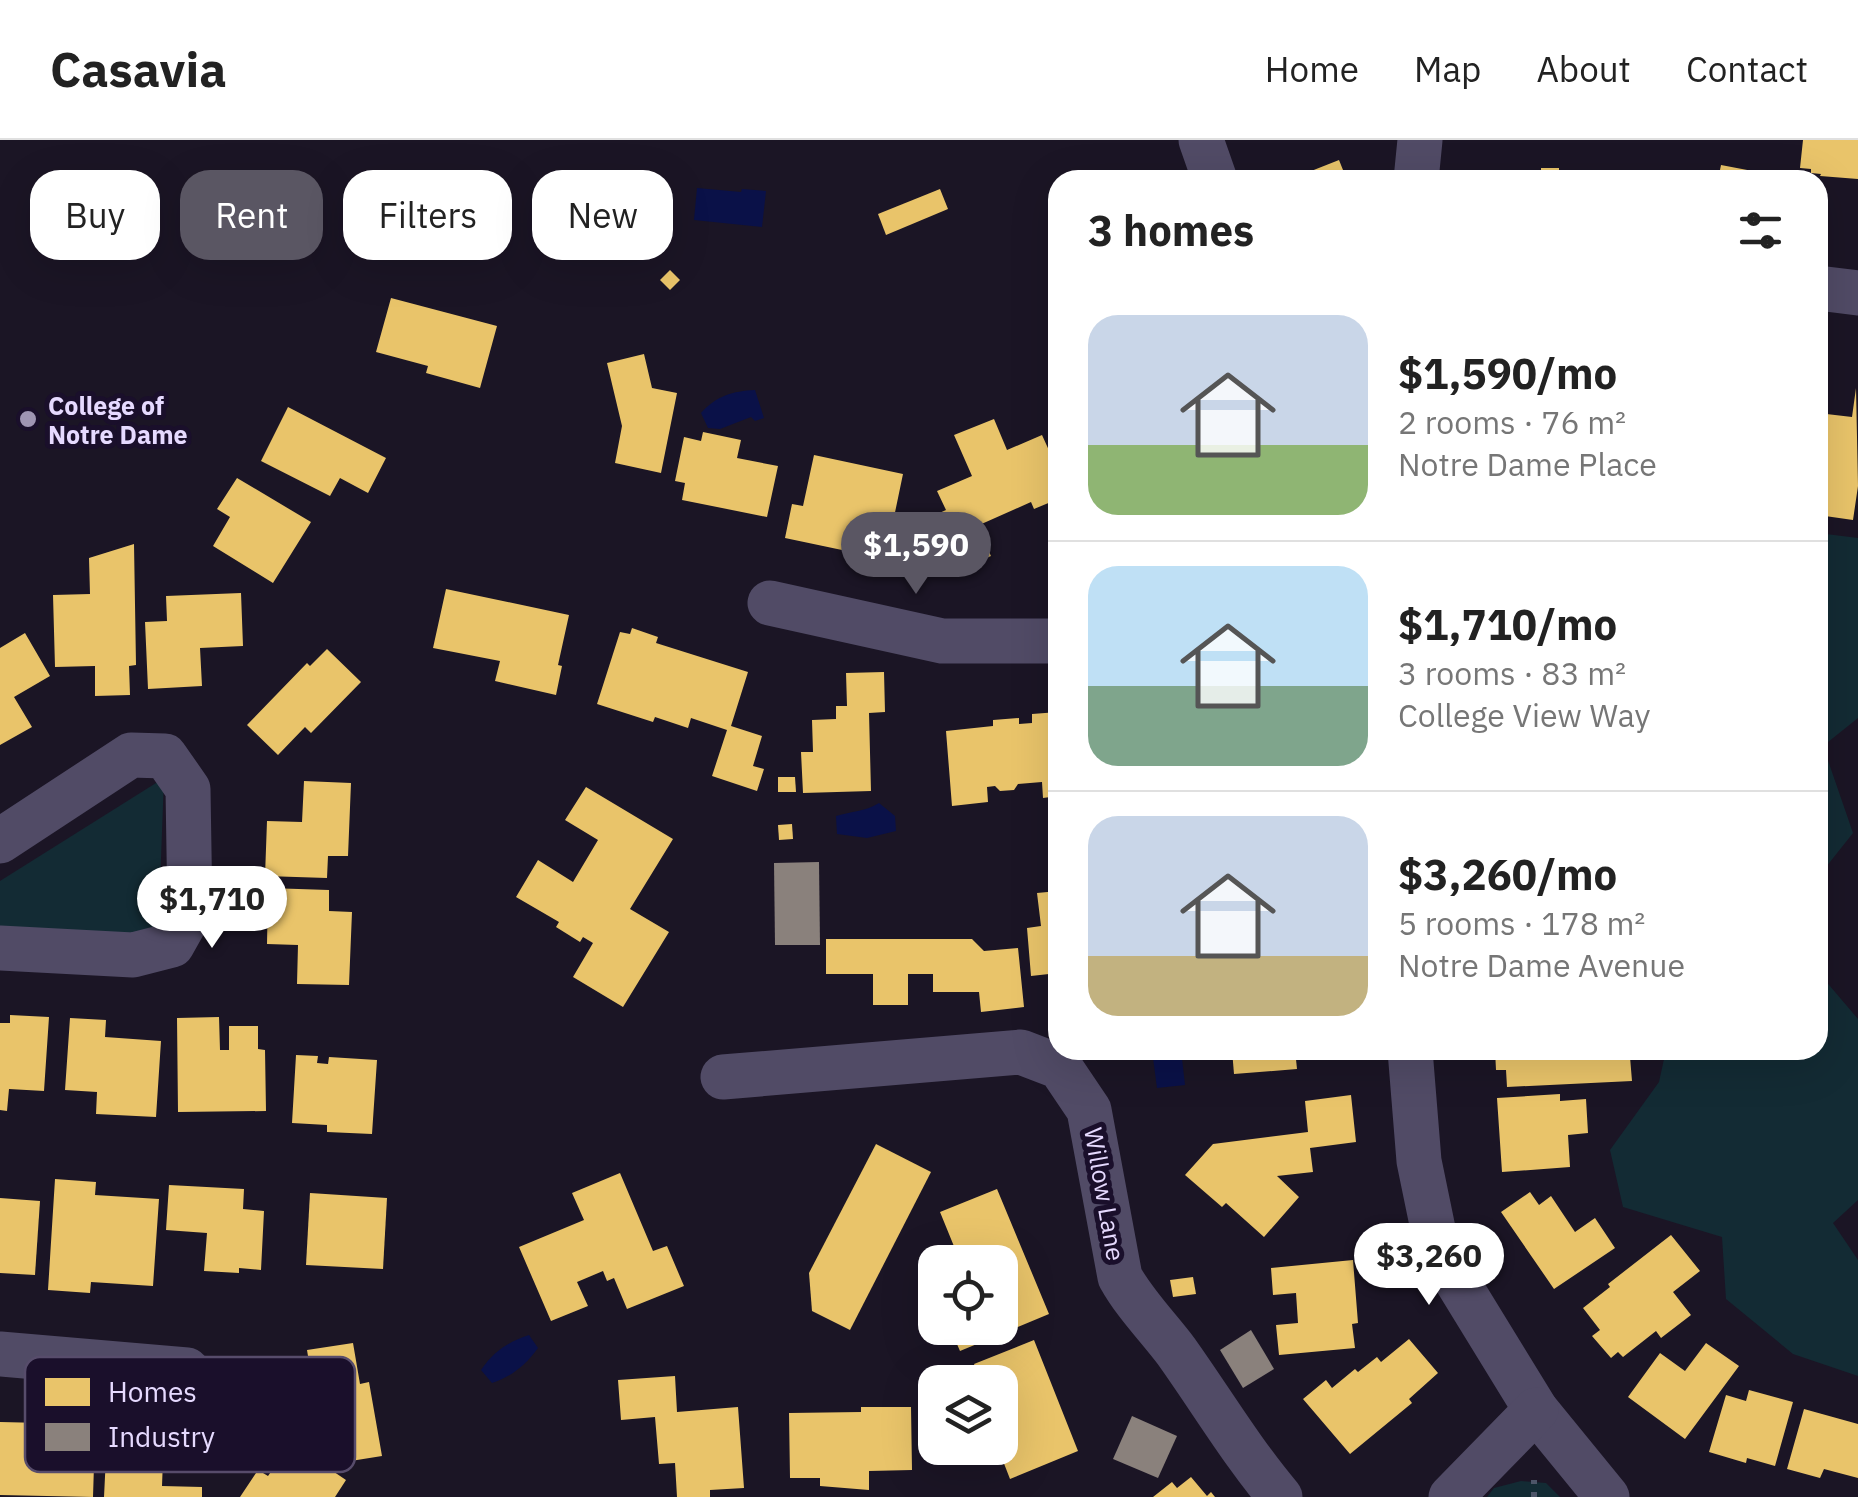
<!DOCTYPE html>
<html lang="en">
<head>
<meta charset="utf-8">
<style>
	body { margin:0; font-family:"IBM Plex Sans",sans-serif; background:#f2f2f2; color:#222; height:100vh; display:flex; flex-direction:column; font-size:38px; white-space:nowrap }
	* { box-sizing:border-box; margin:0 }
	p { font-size:32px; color:#767676 }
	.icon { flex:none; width:55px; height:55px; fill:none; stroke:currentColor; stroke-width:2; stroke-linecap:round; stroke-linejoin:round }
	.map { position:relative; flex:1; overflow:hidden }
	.drawer { position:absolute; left:1048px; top:30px; width:780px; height:890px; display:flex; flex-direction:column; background:#fff; border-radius:30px; box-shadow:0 10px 40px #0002 }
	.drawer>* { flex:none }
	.guide { position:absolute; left:30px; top:30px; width:868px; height:90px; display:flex; gap:20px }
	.tools { position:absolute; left:918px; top:1105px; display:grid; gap:20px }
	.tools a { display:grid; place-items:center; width:100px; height:100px; border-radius:20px; background:#fff; box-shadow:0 10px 40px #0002; font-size:50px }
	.price { position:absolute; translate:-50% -85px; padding:0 22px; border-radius:35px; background:#fff; color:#222; font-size:32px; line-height:65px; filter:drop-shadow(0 2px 5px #0008) }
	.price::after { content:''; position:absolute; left:50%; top:60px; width:30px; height:22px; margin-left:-15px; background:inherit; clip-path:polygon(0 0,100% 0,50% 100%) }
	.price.active { background:#5a5663; color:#fff }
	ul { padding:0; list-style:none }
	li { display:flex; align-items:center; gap:30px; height:250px; padding:0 40px }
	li+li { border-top:2px solid #e0e0e0 }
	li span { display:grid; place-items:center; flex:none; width:280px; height:200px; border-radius:30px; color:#555 }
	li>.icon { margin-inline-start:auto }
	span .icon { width:120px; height:120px; fill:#fffc; stroke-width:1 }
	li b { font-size:42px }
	h2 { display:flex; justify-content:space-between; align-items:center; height:120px; padding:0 40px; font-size:42px }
	.pill { padding:0 35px; border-radius:30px; background:#fff; box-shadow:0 10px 40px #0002; font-size:35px; line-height:90px }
	.pill.active { background:#5a5663; color:#fff }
	header { display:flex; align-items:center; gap:60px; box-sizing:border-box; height:140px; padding:0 50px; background:#fff; border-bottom:2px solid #e0e0e0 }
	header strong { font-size:48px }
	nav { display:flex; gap:55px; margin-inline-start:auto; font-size:35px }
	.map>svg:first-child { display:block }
	.green { fill:#132b34 }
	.water { fill:#0a1148 }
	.homes { fill:#e9c46a }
	.industry { fill:#8a817c }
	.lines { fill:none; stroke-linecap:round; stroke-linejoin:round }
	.path { stroke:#4d5568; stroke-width:6; stroke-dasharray:5 8; stroke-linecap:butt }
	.street { stroke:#514b66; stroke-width:45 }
	.poi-dot { fill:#9f95b3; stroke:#1a0f2b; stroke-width:4 }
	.labels { text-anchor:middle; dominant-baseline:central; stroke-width:10; stroke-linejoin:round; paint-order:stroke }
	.poi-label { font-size:25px; font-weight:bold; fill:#e6daff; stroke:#1a0f2b; text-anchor:start }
	.street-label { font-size:25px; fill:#e6daff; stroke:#1a0f2b }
	.key { fill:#1a0f2b; stroke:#574c6b; stroke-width:2.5 }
	.key-label { font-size:28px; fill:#e6daff }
</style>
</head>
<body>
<header>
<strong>Casavia</strong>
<nav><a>Home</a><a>Map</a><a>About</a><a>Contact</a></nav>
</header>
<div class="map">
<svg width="1858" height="1357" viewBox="0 0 1858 1357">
	<rect width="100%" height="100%" fill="#1b1525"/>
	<g class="green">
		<polygon points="1818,393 1858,398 1858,578 1823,606 1853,693 1818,737"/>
		<polygon points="164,638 158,799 0,802 0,741"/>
		<polygon points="1818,832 1858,879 1858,1060 1833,1083 1858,1120 1858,1236 1793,1214 1726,1159 1722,1097 1623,1067 1610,1010 1659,942 1666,910 1818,910"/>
		<polygon points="1521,1341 1546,1343 1560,1357 1487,1357 1494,1348"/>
	</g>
	<g class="water">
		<polygon points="697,48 741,52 742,49 766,51 762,87 694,80"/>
		<path d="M755 250 764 278 755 281 751 277 720 289 708 288 701 273C716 256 733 251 755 250Z"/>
		<path d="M879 663 895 676 896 691 867 698 837 694 836 676C852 671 864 672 879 663Z"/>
		<polygon points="1152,910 1181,910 1185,945 1157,948"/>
		<path d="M529 1195 538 1208C525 1226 512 1236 492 1243L481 1230C494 1211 508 1202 529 1195Z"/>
	</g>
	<g class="homes">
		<polygon points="1803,0 1858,0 1858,39 1820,36 1821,34 1811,33 1811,29 1800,28"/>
		<polygon points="1339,20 1347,40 1298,40 1296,37"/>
		<polygon points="1721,25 1763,33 1762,40 1718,40"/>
		<rect x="1541" y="28" width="18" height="12"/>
		<polygon points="940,49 948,69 886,95 878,74"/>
		<polygon points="670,130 680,140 670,150 660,140"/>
		<polygon points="391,158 497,186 480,248 426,233 428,226 376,212"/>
		<polygon points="644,214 652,248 677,253 661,333 615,323 622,286 607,223"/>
		<polygon points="1856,248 1858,346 1853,380 1818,375 1818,273 1852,277"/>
		<polygon points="288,267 386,318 368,353 340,338 330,356 261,321"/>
		<polygon points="994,279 1007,310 1042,295 1052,317 1058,315 1058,359 1034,369 1031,362 977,386 991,416 949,434 926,379 946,370 937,351 972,336 954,295"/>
		<polygon points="703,292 741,300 737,318 778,326 767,377 682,360 685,343 675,341 684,297 701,301"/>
		<polygon points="814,315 903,334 888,406 864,401 861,414 785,398 792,364 803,366"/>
		<polygon points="237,338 311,382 273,443 213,406 230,377 217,369"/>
		<polygon points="134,404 136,525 129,526 130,555 95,556 95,526 55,527 53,455 90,454 89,418"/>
		<polygon points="446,449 569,475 558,525 562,526 556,555 495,541 500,521 433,508"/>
		<polygon points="241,453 243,506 200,508 202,546 148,549 145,482 167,481 166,456"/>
		<polygon points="632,488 658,497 656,503 748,532 731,586 762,596 753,626 764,629 757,651 712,636 727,590 691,578 688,588 655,577 653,582 597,564 620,492 630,494"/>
		<polygon points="25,493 50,536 14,557 32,587 0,605 0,508"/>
		<polygon points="327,509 361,542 311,593 305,587 278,615 247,585 307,523 310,526"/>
		<polygon points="884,532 885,572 869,573 871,651 803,653 801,612 813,612 812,580 836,579 836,566 847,566 846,533"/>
		<polygon points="1058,572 1058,656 1043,658 1042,642 1018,644 1014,650 1000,651 995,646 987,647 988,662 952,666 946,591 993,586 993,580 1019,578 1019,584 1032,583 1032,574"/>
		<polygon points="778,637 795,637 796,652 778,652"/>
		<polygon points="304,641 351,643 348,716 328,716 327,738 265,736 267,681 302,682"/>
		<polygon points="586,647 673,699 630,769 669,792 623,867 573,837 593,803 583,797 580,802 556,787 559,782 516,757 538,720 573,742 598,700 565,680"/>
		<polygon points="792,684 793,699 779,700 778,685"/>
		<polygon points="268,748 329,750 329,771 352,772 349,845 297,844 298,805 267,804"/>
		<polygon points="1058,751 1058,833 1031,836 1027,788 1041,786 1037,753"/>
		<polygon points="826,799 972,799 984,811 1018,808 1024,867 981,872 979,852 933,852 933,834 908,834 908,865 873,865 873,834 826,834"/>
		<polygon points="10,875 49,877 44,951 9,949 7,971 0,970 0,883 10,883"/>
		<polygon points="219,877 220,910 229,910 229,886 258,886 258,909 265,910 266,971 178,972 177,878"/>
		<polygon points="70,878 106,880 105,897 161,901 156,977 96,974 97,952 65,950"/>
		<polygon points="1232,910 1295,910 1297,929 1234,934"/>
		<polygon points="1495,910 1637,910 1638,917 1630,917 1632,941 1507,947 1506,930 1496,930"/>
		<polygon points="296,915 318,916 317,923 328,924 329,917 377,920 372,994 327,992 327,985 292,983"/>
		<polygon points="1560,954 1560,961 1586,959 1588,993 1568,995 1570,1027 1502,1032 1497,958"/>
		<polygon points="1351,955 1356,1002 1310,1008 1313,1032 1277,1036 1299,1057 1264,1097 1226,1063 1222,1067 1185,1035 1213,1004 1308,992 1305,961"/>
		<polygon points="876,1004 931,1032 850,1190 812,1171 809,1133"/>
		<polygon points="620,1033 653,1111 667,1106 684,1146 627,1169 614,1138 607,1141 603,1131 577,1142 588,1166 551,1181 519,1107 584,1080 572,1053"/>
		<polygon points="55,1039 96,1042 95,1055 159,1059 153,1146 91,1142 90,1153 48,1150"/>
		<polygon points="169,1045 244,1049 243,1069 264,1071 261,1130 239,1128 239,1133 204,1131 207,1093 166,1090"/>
		<polygon points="997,1049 1049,1174 960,1211 950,1188 1000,1188 1000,1122 960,1121 940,1072"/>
		<polygon points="1530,1052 1539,1065 1551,1056 1575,1092 1595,1078 1615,1108 1554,1149 1501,1072"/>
		<polygon points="310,1053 387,1058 383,1129 306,1125"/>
		<polygon points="0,1058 40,1061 35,1135 0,1133"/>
		<polygon points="1671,1095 1700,1131 1673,1152 1691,1175 1661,1198 1656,1191 1623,1217 1618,1212 1611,1218 1592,1196 1600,1190 1583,1168 1610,1147 1608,1144"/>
		<polygon points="1353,1120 1358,1183 1352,1184 1355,1208 1279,1215 1276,1185 1298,1183 1296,1153 1273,1155 1271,1128"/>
		<polygon points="1193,1137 1196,1154 1173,1157 1170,1140"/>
		<polygon points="1409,1199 1438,1233 1409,1259 1412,1263 1350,1314 1303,1259 1326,1240 1332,1248 1355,1229 1358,1232 1377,1217 1381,1222"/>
		<polygon points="1034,1200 1078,1311 1010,1339 998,1308 1000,1242 981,1242 974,1224"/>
		<polygon points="353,1203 360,1244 369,1242 382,1316 332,1324 327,1294 321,1295 307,1210"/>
		<polygon points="1706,1203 1739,1226 1685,1299 1628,1257 1660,1213 1685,1231"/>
		<polygon points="675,1236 677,1272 738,1267 744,1348 710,1350 710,1357 677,1357 675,1323 659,1324 655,1277 621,1280 618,1240"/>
		<polygon points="1749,1250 1793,1262 1775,1326 1747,1318 1746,1323 1709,1312 1726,1255 1746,1261"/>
		<polygon points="861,1267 911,1267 912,1330 869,1331 869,1350 820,1346 820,1338 790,1338 789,1273 861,1272"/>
		<polygon points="1804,1269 1858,1284 1858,1338 1824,1329 1820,1338 1787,1329"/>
		<polygon points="0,1282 43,1283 42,1290 95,1293 93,1357 0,1355"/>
		<polygon points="291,1303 346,1340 335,1357 240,1357 258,1330 268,1336"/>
		<polygon points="106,1316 163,1319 162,1346 202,1347 202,1357 104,1357"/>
		<polygon points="1191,1337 1207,1356 1211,1352 1215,1357 1153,1357 1172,1342 1177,1348"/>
	</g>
	<g class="industry">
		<polygon points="819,722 820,805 775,805 774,723"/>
		<polygon points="1251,1190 1274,1229 1243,1248 1220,1210"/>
		<polygon points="1132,1276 1177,1296 1158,1338 1113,1319"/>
	</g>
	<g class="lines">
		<polyline class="path" points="1534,1357 1534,1340"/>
		<g class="street">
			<polyline points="1201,0 1215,40"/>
			<polyline points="1416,40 1420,0"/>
			<polyline points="1818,148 1858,153"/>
			<polyline points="770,463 942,501 1058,501"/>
			<polyline points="0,701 131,615 165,616 188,649 190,773 172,805 133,815 0,808"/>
			<polyline points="1410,910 1419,1021 1433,1089 1447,1125 1536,1270 1607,1357"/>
			<path d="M723 937 1021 912 1060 927 1089 970 1120 1137C1135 1164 1157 1186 1176 1211 1211 1260 1241 1311 1280 1357"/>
			<polyline points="0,1214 187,1230"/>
			<polyline points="1451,1357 1536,1270"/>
		</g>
	</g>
	<circle class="poi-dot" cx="28" cy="279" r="10"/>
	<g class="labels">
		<g class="poi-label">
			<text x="48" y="265">College of<tspan x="48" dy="29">Notre Dame</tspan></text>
		</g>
		<g class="street-label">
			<text transform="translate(1105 1054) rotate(80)">Willow Lane</text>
		</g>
	</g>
	<rect x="25" y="1217" width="330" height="115" rx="15" class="key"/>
	<rect x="45" y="1238" width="45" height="28" fill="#e9c46a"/>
	<rect x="45" y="1283" width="45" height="28" fill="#8a817c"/>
	<g class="key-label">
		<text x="108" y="1262">Homes</text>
		<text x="108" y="1307">Industry</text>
	</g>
</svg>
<div class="tools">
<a><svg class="icon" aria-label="locate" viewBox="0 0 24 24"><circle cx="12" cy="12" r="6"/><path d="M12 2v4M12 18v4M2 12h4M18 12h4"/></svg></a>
<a><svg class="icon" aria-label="layers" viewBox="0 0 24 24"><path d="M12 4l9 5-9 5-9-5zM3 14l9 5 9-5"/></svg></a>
</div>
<b class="price active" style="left:916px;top:457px">$1,590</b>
<b class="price" style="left:212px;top:811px">$1,710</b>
<b class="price" style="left:1429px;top:1168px">$3,260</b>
<div class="guide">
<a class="pill">Buy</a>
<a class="pill active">Rent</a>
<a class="pill">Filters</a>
<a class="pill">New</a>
</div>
<section class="drawer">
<h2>3 homes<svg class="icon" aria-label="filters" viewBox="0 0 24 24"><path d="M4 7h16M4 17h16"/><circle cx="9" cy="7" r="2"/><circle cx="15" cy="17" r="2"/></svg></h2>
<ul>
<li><span style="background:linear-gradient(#c9d6e8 65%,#8fb573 0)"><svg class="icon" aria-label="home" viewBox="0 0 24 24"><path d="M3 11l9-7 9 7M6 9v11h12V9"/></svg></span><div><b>$1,590/mo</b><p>2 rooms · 76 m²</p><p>Notre Dame Place</p></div></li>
<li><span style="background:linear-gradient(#bfe0f5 60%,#7fa58c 0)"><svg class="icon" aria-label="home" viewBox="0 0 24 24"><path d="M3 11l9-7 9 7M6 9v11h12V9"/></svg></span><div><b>$1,710/mo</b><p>3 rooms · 83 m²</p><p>College View Way</p></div></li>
<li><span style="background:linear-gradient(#c9d6e8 70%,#c2b280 0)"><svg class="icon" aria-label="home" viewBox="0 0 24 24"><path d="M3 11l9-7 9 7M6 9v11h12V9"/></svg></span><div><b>$3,260/mo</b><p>5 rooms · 178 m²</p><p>Notre Dame Avenue</p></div></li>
</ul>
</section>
</div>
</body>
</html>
